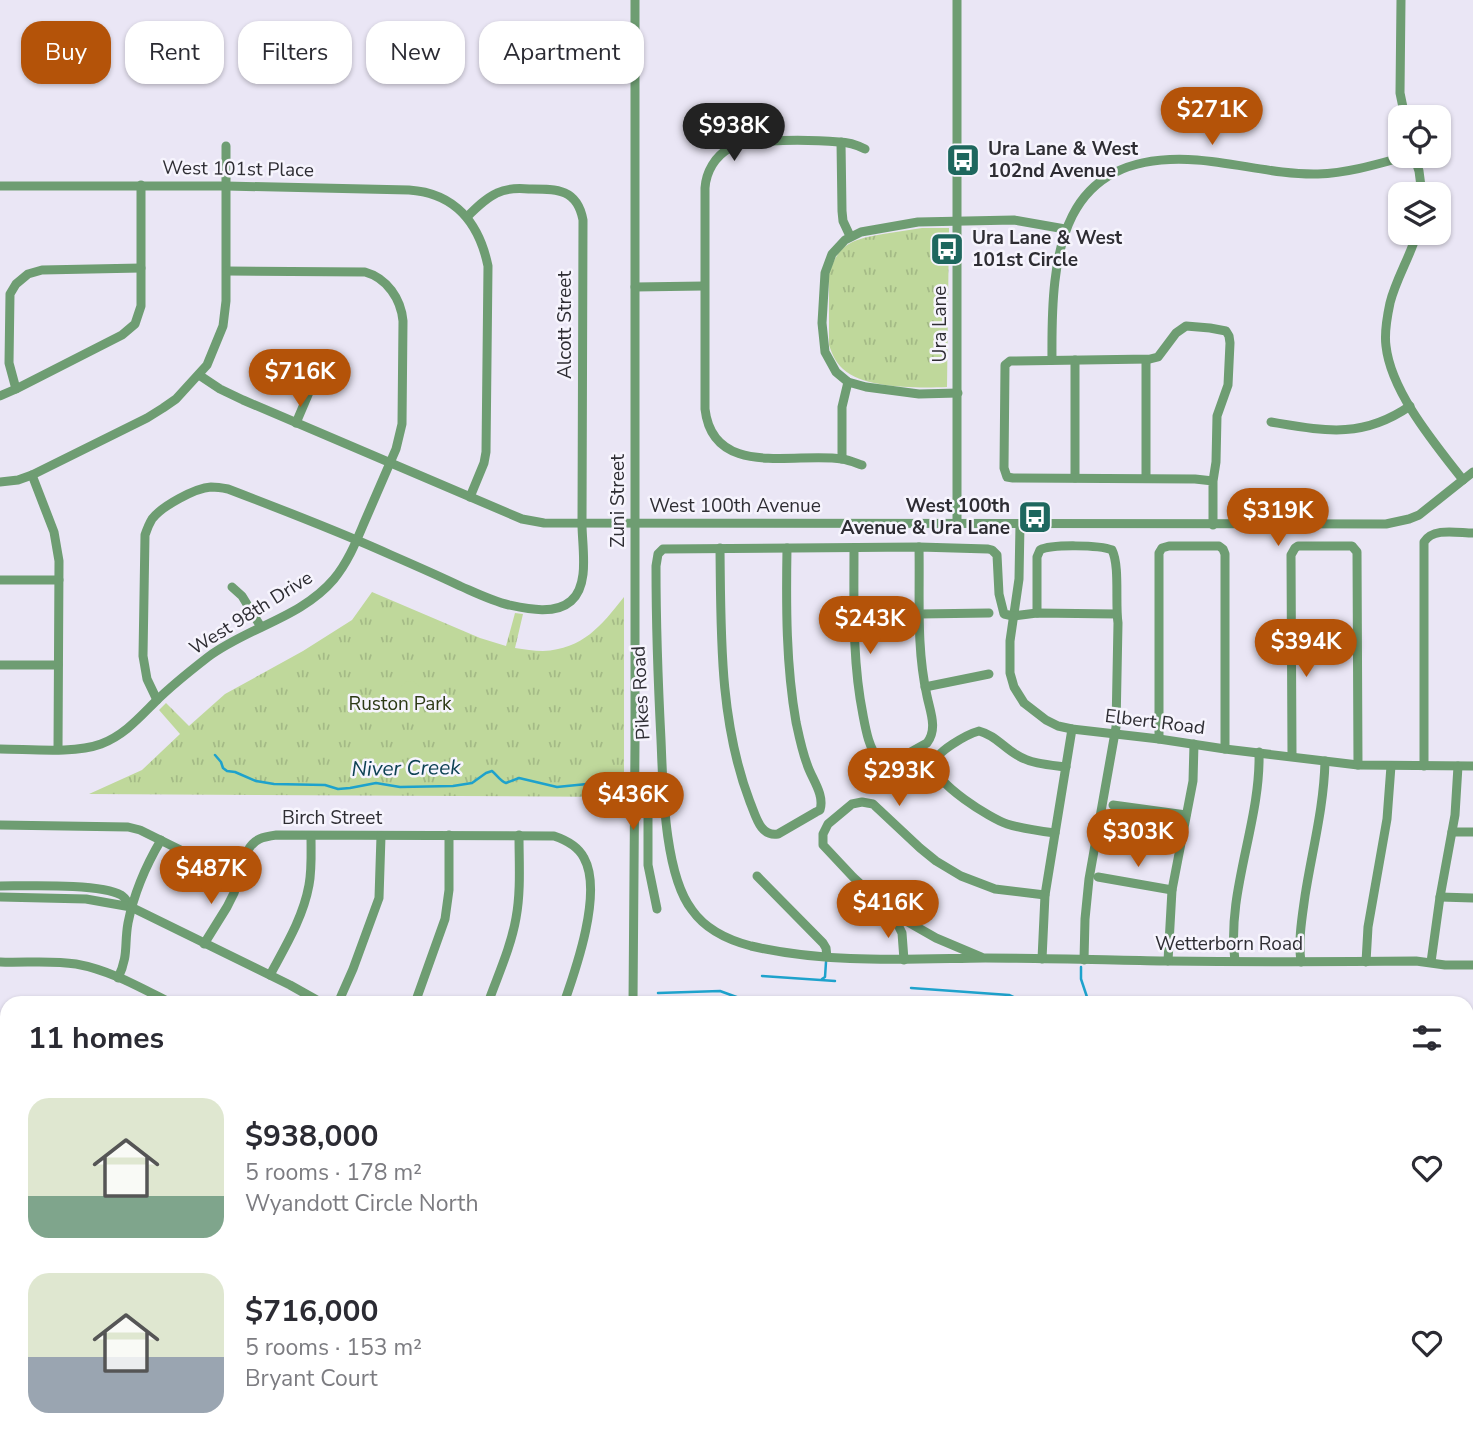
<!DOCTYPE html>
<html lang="en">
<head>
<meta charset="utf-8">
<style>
	body { margin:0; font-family:"Nunito Sans",sans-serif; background:#f2f2f3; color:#2b2b33; height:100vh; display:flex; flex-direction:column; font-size:26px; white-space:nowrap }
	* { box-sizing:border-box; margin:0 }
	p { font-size:23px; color:#7c7c81 }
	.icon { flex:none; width:38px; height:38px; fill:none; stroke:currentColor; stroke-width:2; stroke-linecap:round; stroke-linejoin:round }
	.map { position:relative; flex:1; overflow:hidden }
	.details { position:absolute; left:0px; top:996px; width:1474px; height:450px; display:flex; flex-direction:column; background:#fff; border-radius:21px 21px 0 0; box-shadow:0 2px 5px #0004 }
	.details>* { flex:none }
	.banner { position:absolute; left:21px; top:21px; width:700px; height:63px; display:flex; gap:14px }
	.controls { position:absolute; left:1388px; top:105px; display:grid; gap:14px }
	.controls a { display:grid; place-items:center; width:63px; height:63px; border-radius:14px; background:#fff; box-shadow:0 2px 5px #0004; font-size:35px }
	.price { position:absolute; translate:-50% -60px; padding:0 16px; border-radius:24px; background:#b45309; color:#fff; font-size:23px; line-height:46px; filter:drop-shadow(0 2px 4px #0008) }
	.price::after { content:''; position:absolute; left:50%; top:42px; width:21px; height:16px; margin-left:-10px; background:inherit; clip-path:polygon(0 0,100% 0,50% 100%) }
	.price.current { background:#222; color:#fff }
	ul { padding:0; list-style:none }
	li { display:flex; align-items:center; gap:21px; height:175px; padding:0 28px }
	li span { display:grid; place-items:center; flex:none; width:196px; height:140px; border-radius:21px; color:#555 }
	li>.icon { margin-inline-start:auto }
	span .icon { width:84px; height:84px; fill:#fffc; stroke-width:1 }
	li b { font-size:30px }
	h2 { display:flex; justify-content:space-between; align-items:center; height:84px; padding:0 28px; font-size:30px }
	.tag { padding:0 24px; border-radius:21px; background:#fff; box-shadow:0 2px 5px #0004; font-size:24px; line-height:63px }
	.tag.current { background:#b45309; color:#fff }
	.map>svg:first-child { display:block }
	.built { fill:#e0daf0 }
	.grass { fill:url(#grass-tufts) }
	.garden { fill:#bfd89b }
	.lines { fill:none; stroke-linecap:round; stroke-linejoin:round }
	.stream { stroke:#1ea2cc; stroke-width:2.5 }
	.minor { stroke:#6e9d72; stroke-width:9 }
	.labels { text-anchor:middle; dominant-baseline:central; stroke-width:5; stroke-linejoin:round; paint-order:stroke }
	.poi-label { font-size:19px; font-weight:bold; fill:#2e2d33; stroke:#f6f4fd; text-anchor:start }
	.street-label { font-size:19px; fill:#2e2d33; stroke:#f6f4fd }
	.park-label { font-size:19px; fill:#2d3a15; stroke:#f6f4fd }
	.water-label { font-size:21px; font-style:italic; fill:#0d4153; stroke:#f6f4fd }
</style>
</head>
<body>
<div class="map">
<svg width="1473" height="1445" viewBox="0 0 1473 1445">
	<defs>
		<pattern id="grass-tufts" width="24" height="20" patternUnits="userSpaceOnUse" patternTransform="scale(1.75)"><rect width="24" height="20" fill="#bfd89b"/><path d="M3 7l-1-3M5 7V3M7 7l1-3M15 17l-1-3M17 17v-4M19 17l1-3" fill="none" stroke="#a4ba86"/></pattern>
	</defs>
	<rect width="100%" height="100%" fill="#eae6f5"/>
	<polygon class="built" points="403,1439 640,1438 640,1445 403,1445"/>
	<g class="grass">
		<path d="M922 228H949L947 387C919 388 864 389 843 369 836 363 832 354 829 345V274C838 243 854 239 883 234 896 232 909 230 922 228Z"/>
		<path d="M372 592 480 638 506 646 515 613 523 614 515 648C524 649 534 651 543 651 583 649 601 626 624 597V797L89 794 142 770 180 734 159 710 166 703 189 726 225 694 303 651 352 620Z"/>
	</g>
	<circle class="garden" cx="410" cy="691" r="10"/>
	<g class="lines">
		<g class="stream">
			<path d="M215 755 221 762 223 768 227 771 235 772 256 781 274 784 325 785 338 789 350 788 376 783 400 787 453 786 472 783 486 773 492 771C497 775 500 781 506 783L519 778 557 787 597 783"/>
			<polyline points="1081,967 1081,979 1089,1003"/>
			<polyline points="762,976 835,981"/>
			<polyline points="822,979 825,977 826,962"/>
			<polyline points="911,988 1009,995 1026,1003"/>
			<polyline points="658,993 720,991 753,1003"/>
			<polyline points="1466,1401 1473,1405"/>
		</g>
		<g class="minor">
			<polyline points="1401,0 1400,93 1405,117"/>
			<polyline points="841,142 842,211 843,221 850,236"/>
			<polyline points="1414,156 1419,171 1422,194"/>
			<path d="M0 186H226L409 190C455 193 479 223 488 266L486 452 484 463 470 497"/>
			<path d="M1417 233C1410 257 1396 279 1390 303 1387 317 1384 332 1386 346 1391 392 1435 444 1463 480"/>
			<polyline points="635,287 704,286"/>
			<path d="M1052 360C1051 252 1059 150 1197 160 1237 163 1278 175 1318 174 1349 173 1378 164 1407 156"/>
			<polyline points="199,375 220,389 243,400 522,519 544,523 1386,524 1409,519 1419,515 1473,472"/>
			<polyline points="16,389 9,363 10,294 16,284 28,274 42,270 141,268"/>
			<polyline points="958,393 919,394 866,387 848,382 836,372 825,352 822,323 825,273 832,254 845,240 861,232 918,222 1014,220 1065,229"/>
			<polyline points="0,396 16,389 122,335 135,324 141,306 141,185"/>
			<path d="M1271 422C1325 431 1362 439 1410 406"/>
			<polyline points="296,423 313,383 312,364"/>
			<polyline points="842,459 842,407 848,382"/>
			<path d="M862 465C856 463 849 460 842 459 795 452 713 479 705 409V188C706 172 715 156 730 148 749 138 816 140 839 142 848 142 857 145 865 149"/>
			<polyline points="32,475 54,532 59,561 58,749"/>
			<polyline points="1075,478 1075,360"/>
			<polyline points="1146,478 1146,360"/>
			<polyline points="1213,481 1195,479 1013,478 1007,477 1004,468 1005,365 1010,361 1150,359 1158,357 1176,333 1186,326 1210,328 1226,331 1229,336 1230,343 1228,385 1217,416 1216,462 1213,481 1213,525"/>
			<polyline points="0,482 18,480 32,475 147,418 163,408 176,399 207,365 223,326 226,301 226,146"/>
			<polyline points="957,523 957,0"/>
			<polyline points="1020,524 1019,579 1010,641 1010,673 1014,687 1024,703 1046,720 1058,726 1072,729 1159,739 1225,749 1358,765 1473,766"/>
			<path d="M720 548C721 633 719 721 750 802 756 816 760 837 778 834L816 812 820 810C825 794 811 778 807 764 802 751 799 736 796 722 786 665 786 606 787 548"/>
			<path d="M854 548C854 604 852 660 863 715 866 731 869 748 879 760L887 763 893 762 927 743C938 729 930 711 927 696 916 647 920 597 919 547"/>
			<polyline points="0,580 59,580"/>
			<polyline points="232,587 242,596 261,627"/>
			<path d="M1037 613V557L1040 550C1051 544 1100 545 1112 550 1120 566 1115 603 1118 623L1116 727 1089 879 1085 919 1084 960"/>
			<polyline points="920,614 989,613"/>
			<path d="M1116 614 1037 613 1013 616 1004 614 999 594 997 555 992 550 988 549 919 547 663 549 658 554 656 566C656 624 658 682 661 740 663 786 664 874 692 910 706 930 728 940 751 946 828 964 907 959 985 958 1045 958 1105 960 1165 961 1249 962 1333 962 1416 961L1445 965H1473"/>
			<polyline points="0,665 58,665"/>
			<polyline points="925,687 989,674"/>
			<path d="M157 700 147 679 143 656 145 535C147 529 149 524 152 519 162 506 195 488 211 487 217 487 223 488 228 489 283 510 338 531 391 555 414 565 437 575 460 586 476 593 492 601 509 605 528 609 555 615 571 601 590 585 582 547 582 524L583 220C577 188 556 189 529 189 518 188 507 188 497 193 486 198 476 208 467 217"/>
			<polyline points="1159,739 1159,553 1162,548 1169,546 1219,546 1223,549 1225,554 1225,749"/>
			<path d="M0 749C29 749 74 754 101 744 124 735 138 719 155 702 171 686 190 671 208 657 248 627 301 618 334 579 348 562 356 542 364 523 375 498 385 474 396 449L402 424 403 321C401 299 387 278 365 272L227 271"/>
			<polyline points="1292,756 1291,555 1295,548 1298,546 1352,546 1357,552 1358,765"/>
			<path d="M1424 766V542C1433 527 1458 533 1473 533"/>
			<polyline points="1113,805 1186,815"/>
			<polyline points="0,825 128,827 140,830 239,879"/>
			<polyline points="1452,832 1473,832"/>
			<path d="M1055 833C1039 831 1023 829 1007 824 991 819 934 783 934 765 934 752 968 734 979 731 995 735 1004 748 1017 755 1031 764 1050 765 1066 767"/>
			<polyline points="757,876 823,943 826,948 827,957"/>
			<polyline points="1098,877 1172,890"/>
			<path d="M0 886C26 886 101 883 121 895 125 897 128 903 131 907"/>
			<polyline points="0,897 86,899 131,907 290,985 322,1003"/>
			<polyline points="1440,897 1473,898"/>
			<polyline points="657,909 648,865 648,788 663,785"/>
			<polyline points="894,914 936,938 981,957"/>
			<path d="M204 944 227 907 234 893 248 850C255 838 263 837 277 835L554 836C566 840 578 846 584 858 603 892 576 969 564 1003"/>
			<polyline points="1042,959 1045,895 1072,729"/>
			<polyline points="904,960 902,933 892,913 853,877 823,845 823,834 828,824 852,804 862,802 873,804 920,848 936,861 961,876 995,889 1045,895"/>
			<polyline points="1168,961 1172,890 1193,781 1194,744"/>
			<path d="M1235 961C1226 892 1261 822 1259 752"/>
			<path d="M0 962C25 963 51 960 76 964 110 970 141 988 171 1003"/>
			<path d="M1301 962C1298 940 1302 918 1305 896 1312 851 1324 807 1325 761"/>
			<polyline points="1366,962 1368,927 1387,819 1391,766"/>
			<polyline points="1431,962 1440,897 1455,815 1458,766"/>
			<path d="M270 975C285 947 303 918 309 885 312 869 311 853 311 836"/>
			<path d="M118 978C129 955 124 945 128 923 134 893 145 867 161 840"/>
			<polyline points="338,1003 353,969 379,898 381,836"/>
			<polyline points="415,1003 445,919 449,890 449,835"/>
			<path d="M488 1003C498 975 511 947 516 918 521 891 519 863 519 835"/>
			<polyline points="633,1003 635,742 635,0"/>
			<polyline points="0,1023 7,1023"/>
			<polyline points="1466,1037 1473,1037"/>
			<polyline points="0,1081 7,1081"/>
			<polyline points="0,1139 7,1139"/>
			<polyline points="1466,1172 1473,1173"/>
			<polyline points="0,1196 7,1196"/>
			<polyline points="1466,1244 1473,1234"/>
			<polyline points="0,1253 7,1253"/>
			<polyline points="0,1263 7,1263"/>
			<polyline points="1466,1288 1473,1292"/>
			<polyline points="0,1323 7,1323"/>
			<polyline points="1466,1374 1473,1377"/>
			<polyline points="0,1405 7,1405"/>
			<polyline points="397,1438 397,1445"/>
			<polyline points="812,1438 818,1445"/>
			<polyline points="911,1438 921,1445"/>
			<polyline points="1136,1438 1136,1445"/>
			<polyline points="1305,1438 1320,1445"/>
			<polyline points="1444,1438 1457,1445"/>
			<polyline points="779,1445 785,1438"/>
			<polyline points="935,1445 940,1438"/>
			<polyline points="1216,1445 1218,1438"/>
			<polyline points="1289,1445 1292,1438"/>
		</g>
	</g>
	<defs>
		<g id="bus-square" transform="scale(1.75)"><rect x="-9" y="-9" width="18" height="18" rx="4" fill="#1e675e" stroke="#f6f4fd"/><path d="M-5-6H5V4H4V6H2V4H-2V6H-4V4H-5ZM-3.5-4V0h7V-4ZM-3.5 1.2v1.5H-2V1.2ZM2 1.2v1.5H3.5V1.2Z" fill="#fff"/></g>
	</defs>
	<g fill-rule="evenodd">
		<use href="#bus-square" x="963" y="160"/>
		<use href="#bus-square" x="947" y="249"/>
		<use href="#bus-square" x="1035" y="517"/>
	</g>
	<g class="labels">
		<g class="poi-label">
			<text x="988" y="149">Ura Lane &amp; West<tspan x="988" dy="22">102nd Avenue</tspan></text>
			<text x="972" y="238">Ura Lane &amp; West<tspan x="972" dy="22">101st Circle</tspan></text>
			<text x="1010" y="506" text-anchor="end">West 100th<tspan x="1010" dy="22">Avenue &amp; Ura Lane</tspan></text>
		</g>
		<g class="street-label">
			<text transform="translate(238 169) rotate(1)">West 101st Place</text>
			<text transform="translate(940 324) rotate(-90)">Ura Lane</text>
			<text transform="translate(565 325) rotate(-90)">Alcott Street</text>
			<text transform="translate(618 501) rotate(-90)">Zuni Street</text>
			<text x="735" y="506">West 100th Avenue</text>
			<text transform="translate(251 613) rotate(-32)">West 98th Drive</text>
			<text transform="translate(641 693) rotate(-93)">Pikes Road</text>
			<text transform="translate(1155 722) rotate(7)">Elbert Road</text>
			<text x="332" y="818">Birch Street</text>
			<text x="1229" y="944">Wetterborn Road</text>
		</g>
		<g class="park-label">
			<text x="400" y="704">Ruston Park</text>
		</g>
		<g class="water-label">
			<text transform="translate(406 768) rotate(-1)">Niver Creek</text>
		</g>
	</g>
</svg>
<div class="controls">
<a><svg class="icon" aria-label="locate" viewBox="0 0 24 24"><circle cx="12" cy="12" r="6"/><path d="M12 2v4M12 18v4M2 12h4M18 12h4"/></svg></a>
<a><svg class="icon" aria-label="layers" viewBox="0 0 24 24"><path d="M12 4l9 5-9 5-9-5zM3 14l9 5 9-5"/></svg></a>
</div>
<b class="price" style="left:1212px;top:147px">$271K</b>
<b class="price current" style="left:734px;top:163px">$938K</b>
<b class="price" style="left:300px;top:409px">$716K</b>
<b class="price" style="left:1278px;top:548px">$319K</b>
<b class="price" style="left:870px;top:656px">$243K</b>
<b class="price" style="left:1306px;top:679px">$394K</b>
<b class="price" style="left:899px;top:808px">$293K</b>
<b class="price" style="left:633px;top:832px">$436K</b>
<b class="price" style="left:1138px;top:869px">$303K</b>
<b class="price" style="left:211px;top:906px">$487K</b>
<b class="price" style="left:888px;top:940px">$416K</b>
<div class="banner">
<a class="tag current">Buy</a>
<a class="tag">Rent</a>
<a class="tag">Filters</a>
<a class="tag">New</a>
<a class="tag">Apartment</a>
</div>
<section class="details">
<h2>11 homes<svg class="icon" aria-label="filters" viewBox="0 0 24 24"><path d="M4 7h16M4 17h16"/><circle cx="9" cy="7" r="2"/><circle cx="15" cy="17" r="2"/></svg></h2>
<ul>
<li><span style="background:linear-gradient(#dfe7d0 70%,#7fa58c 0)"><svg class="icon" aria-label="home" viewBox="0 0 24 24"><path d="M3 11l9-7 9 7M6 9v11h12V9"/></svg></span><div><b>$938,000</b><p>5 rooms · 178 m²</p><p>Wyandott Circle North</p></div><svg class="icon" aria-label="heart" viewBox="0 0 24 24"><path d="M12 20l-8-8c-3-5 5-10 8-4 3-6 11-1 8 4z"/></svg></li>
<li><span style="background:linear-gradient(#dfe7d0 60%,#9aa5b1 0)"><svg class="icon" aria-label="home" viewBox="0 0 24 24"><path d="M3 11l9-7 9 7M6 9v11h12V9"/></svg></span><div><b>$716,000</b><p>5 rooms · 153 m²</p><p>Bryant Court</p></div><svg class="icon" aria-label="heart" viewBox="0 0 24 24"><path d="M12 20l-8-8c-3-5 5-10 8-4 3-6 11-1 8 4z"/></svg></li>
</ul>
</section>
</div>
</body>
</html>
